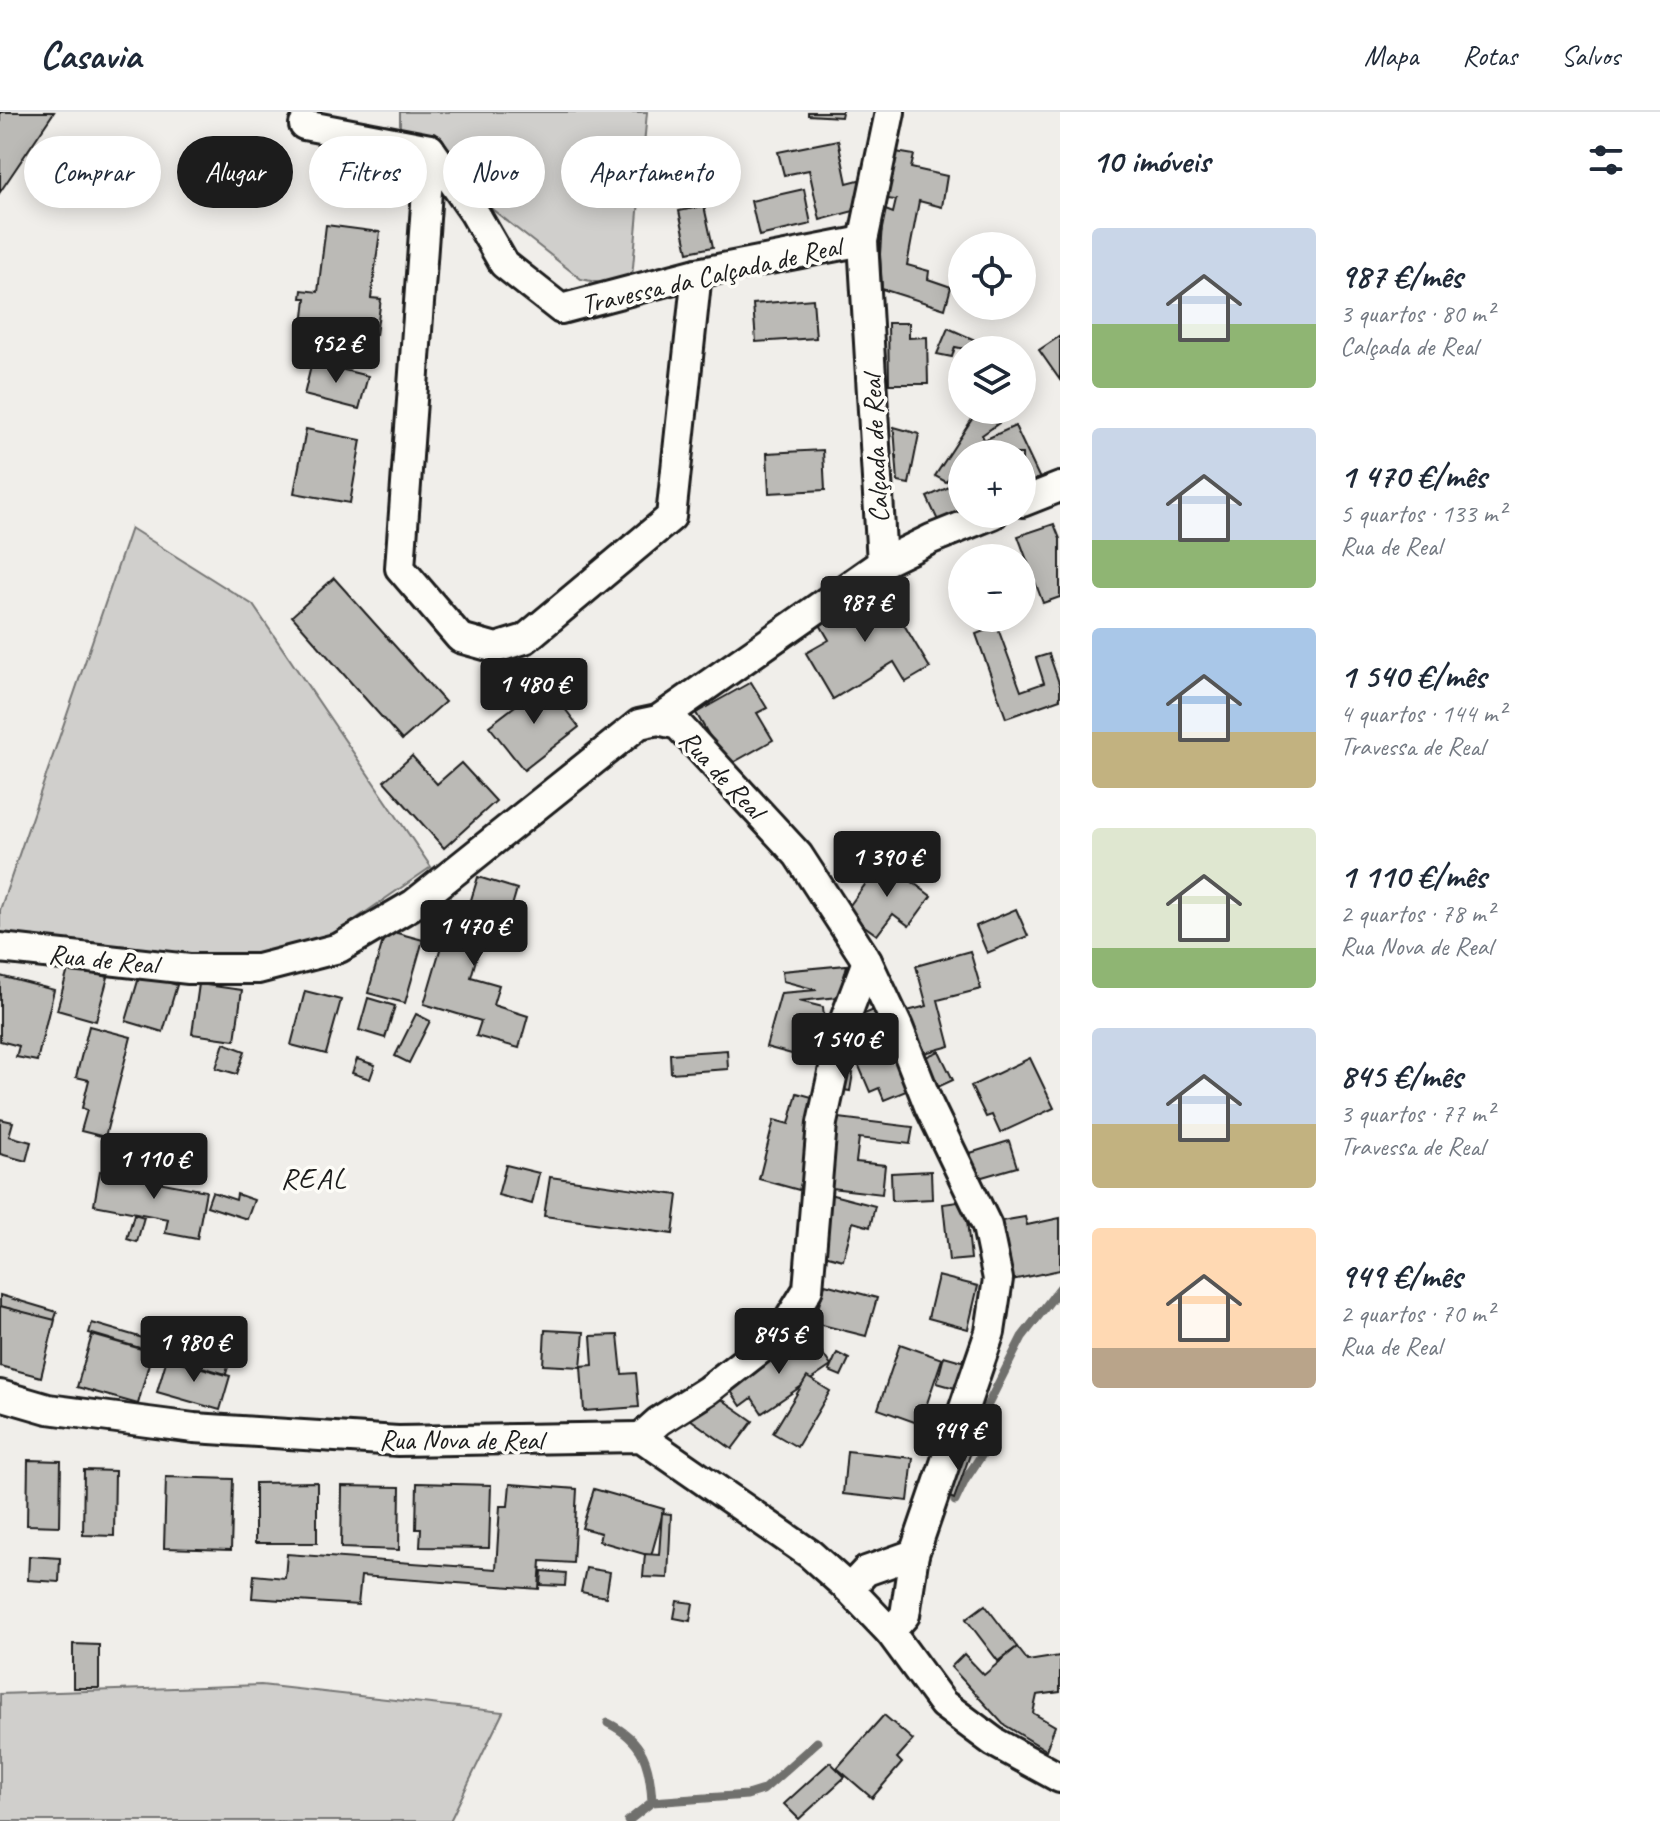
<!DOCTYPE html>
<html lang="pt">
<head>
<meta charset="utf-8">
<style>
	body { margin:0; font-family:Caveat,sans-serif; background:#f2f2f3; color:#1f2937; height:100vh; display:flex; flex-direction:column; font-size:30px; white-space:nowrap }
	* { box-sizing:border-box; margin:0 }
	p { font-size:26px; color:#747a83 }
	.icon { flex:none; width:44px; height:44px; fill:none; stroke:currentColor; stroke-width:2; stroke-linecap:round; stroke-linejoin:round }
	.map { position:relative; flex:1; overflow:hidden }
	.drawer { display:flex; flex-direction:column; background:#fff; width:600px }
	.drawer>* { flex:none }
	.banner { position:absolute; left:24px; top:24px; width:760px; height:72px; display:flex; gap:16px }
	.tools { position:absolute; left:948px; top:120px; display:grid; gap:16px }
	.tools a { display:grid; place-items:center; width:88px; height:88px; border-radius:50%; background:#fff; box-shadow:0 4px 20px #0003; font-size:40px }
	.price { position:absolute; translate:-50% -68px; padding:0 18px; border-radius:8px; background:#1c1c1c; color:#fff; font-size:26px; line-height:52px; filter:drop-shadow(0 2px 4px #0008) }
	.price::after { content:''; position:absolute; left:50%; top:48px; width:24px; height:18px; margin-left:-12px; background:inherit; clip-path:polygon(0 0,100% 0,50% 100%) }
	.price.on { background:#222; color:#fff }
	ul { padding:0; list-style:none }
	li { display:flex; align-items:center; gap:24px; height:200px; padding:0 32px }
	li span { display:grid; place-items:center; flex:none; width:224px; height:160px; border-radius:8px; color:#555 }
	li>.icon { margin-inline-start:auto }
	span .icon { width:96px; height:96px; fill:#fffc; stroke-width:1 }
	li b { font-size:34px }
	h2 { display:flex; justify-content:space-between; align-items:center; height:96px; padding:0 32px; font-size:34px }
	.pill { padding:0 28px; border-radius:36px; background:#fff; box-shadow:0 4px 20px #0003; font-size:28px; line-height:72px }
	.pill.on { background:#1c1c1c; color:#fff }
	header { display:flex; align-items:center; gap:48px; box-sizing:border-box; height:112px; padding:0 40px; background:#fff; border-bottom:2px solid #e0e1e3 }
	header strong { font-size:38px }
	nav { display:flex; gap:44px; margin-inline-start:auto; font-size:28px }
	main { display:flex; flex:1; min-height:0 }
	.map>svg:first-child { display:block }
	.green { fill:#d0cfcc; stroke:#767674; stroke-width:2 }
	.lines { fill:none; stroke-linecap:round; stroke-linejoin:round }
	.stream { stroke:#706f6d; stroke-width:9 }
	.building { fill:#bbbab6; stroke:#1c1c1c; stroke-width:2 }
	.minor-casing { stroke:#1c1c1c; stroke-width:34 }
	.minor { stroke:#fdfcf7; stroke-width:28 }
	.labels { text-anchor:middle; dominant-baseline:central; stroke-width:7; stroke-linejoin:round; paint-order:stroke }
	.street-label { font-size:28px; fill:#1c1c1c; stroke:#fdfcf7 }
	.neighbourhood-label { font-size:30px; letter-spacing:2px; fill:#1c1c1c; stroke:#fdfcf7 }
</style>
</head>
<body>
<header>
<strong>Casavia</strong>
<nav><a>Mapa</a><a>Rotas</a><a>Salvos</a></nav>
</header>
<main>
<div class="map">
<svg width="1060" height="1709" viewBox="0 0 1060 1709">
	<rect width="100%" height="100%" fill="#f0eeea"/>
	<filter id="ink" filterUnits="userSpaceOnUse"><feTurbulence type="fractalNoise" baseFrequency=".0125" numOctaves="2"/><feDisplacementMap in="SourceGraphic" scale="16" xChannelSelector="R" yChannelSelector="G"/><feConvolveMatrix kernelMatrix="1 2 1 2 8 2 1 2 1" color-interpolation-filters="sRGB"/></filter>
	<g filter="url(#ink)">
		<g class="green">
			<polygon points="400,0 647,0 631,177 581,167 400,25"/>
			<polygon points="131,416 253,493 431,755 324,829 217,850 0,822 0,798"/>
			<polygon points="261,1573 503,1600 450,1709 0,1709 0,1582"/>
		</g>
		<g class="lines">
			<g class="stream">
				<polyline points="955,1389 965,1368 987,1335 976,1316 1022,1225 1060,1176"/>
				<path d="M608 1611C644 1629 650 1652 652 1690L747 1683 763 1678 817 1630"/>
				<polyline points="628,1709 652,1690"/>
			</g>
		</g>
		<g class="building">
			<polygon points="0,0 54,0 0,80"/>
			<polygon points="808,0 842,0 841,5 808,3"/>
			<polygon points="838,28 847,71 866,66 861,97 820,108 809,58 784,63 778,40"/>
			<polygon points="896,40 914,43 911,56 947,64 942,95 919,89 907,153 929,159 928,167 951,175 945,197 882,177 880,142 883,97 893,101 896,88 887,87"/>
			<polygon points="331,46 387,51 383,87 327,82"/>
			<polygon points="804,77 811,112 759,124 751,89"/>
			<polygon points="704,94 713,135 688,140 679,99"/>
			<polygon points="326,113 380,120 371,186 381,187 376,223 303,214 306,186 301,186 302,178 318,180"/>
			<polygon points="813,187 816,226 756,230 753,192"/>
			<polygon points="888,211 909,211 909,226 927,225 928,272 889,272"/>
			<polygon points="948,216 975,228 970,238 955,235 952,245 937,242"/>
			<polygon points="1060,224 1060,268 1039,238"/>
			<polygon points="312,250 368,264 359,297 304,283"/>
			<polygon points="978,298 997,298 999,311 982,323 991,342 962,342 962,369 958,371 953,362 946,370 935,364"/>
			<polygon points="1015,314 1040,367 1022,375 1022,342 991,342 984,328"/>
			<polygon points="894,315 919,322 909,372 898,370"/>
			<polygon points="306,317 361,328 350,391 294,381"/>
			<polygon points="823,338 825,378 769,381 767,341"/>
			<polygon points="962,369 962,402 940,413 927,385"/>
			<polygon points="1054,412 1060,427 1060,485 1043,491 1018,424"/>
			<polygon points="334,466 445,590 402,628 292,504"/>
			<polygon points="880,473 930,556 906,570 894,550 833,587 806,541 829,528 818,509"/>
			<polygon points="997,514 1021,579 1044,571 1036,546 1049,542 1060,574 1060,587 1006,606 976,522"/>
			<polygon points="751,570 767,596 757,601 773,628 727,654 696,601"/>
			<polygon points="545,571 579,615 524,658 489,614"/>
			<polygon points="412,644 437,672 461,651 496,689 444,736 384,669"/>
			<polygon points="883,748 931,784 909,814 893,802 877,823 845,800"/>
			<polygon points="478,765 517,777 509,804 490,799 471,865 499,873 493,893 528,904 519,936 476,924 481,909 424,892 452,797 467,801"/>
			<polygon points="1016,797 1028,824 987,841 976,814"/>
			<polygon points="386,818 423,828 405,891 368,881"/>
			<polygon points="970,839 981,877 938,888 950,934 910,945 899,901 927,894 916,854"/>
			<polygon points="847,853 839,885 799,889 823,895 826,928 822,942 799,944 766,935 781,881 817,878 783,869 782,859"/>
			<polygon points="69,854 108,865 96,909 57,898"/>
			<polygon points="140,862 177,873 163,920 126,909"/>
			<polygon points="0,864 54,878 37,949 16,945 19,934 0,929"/>
			<polygon points="199,872 242,878 235,928 192,922"/>
			<polygon points="305,879 341,888 326,942 291,933"/>
			<polygon points="368,886 395,894 385,926 359,918"/>
			<polygon points="876,897 911,977 884,988 879,976 870,980 841,912"/>
			<polygon points="416,902 430,909 409,951 395,944"/>
			<polygon points="89,914 131,925 105,1025 81,1019 87,998 82,996 89,968 76,965"/>
			<polygon points="224,931 245,939 237,962 216,956"/>
			<polygon points="727,938 728,957 671,961 670,942"/>
			<polygon points="939,939 953,968 927,980 914,950"/>
			<polygon points="1030,946 1054,996 1000,1021 992,1003 986,1005 971,974"/>
			<polygon points="357,947 375,953 370,967 352,961"/>
			<polygon points="840,959 853,961 850,979 837,977"/>
			<polygon points="797,981 823,988 799,1078 759,1067 774,1008 789,1012"/>
			<polygon points="831,1005 913,1015 910,1032 859,1026 856,1050 885,1053 882,1082 823,1075"/>
			<polygon points="0,1007 13,1010 9,1024 31,1030 26,1049 0,1042"/>
			<polygon points="1009,1029 1017,1055 975,1067 967,1042"/>
			<polygon points="506,1053 539,1061 532,1092 498,1083"/>
			<polygon points="100,1059 206,1079 197,1127 165,1121 168,1107 94,1093"/>
			<polygon points="931,1059 932,1087 892,1089 891,1061"/>
			<polygon points="550,1065 678,1083 673,1122 544,1104"/>
			<polygon points="212,1080 236,1088 237,1082 254,1088 247,1107 207,1094"/>
			<polygon points="829,1082 875,1094 870,1115 853,1110 843,1148 813,1140"/>
			<polygon points="965,1089 971,1147 949,1149 943,1092"/>
			<polygon points="134,1102 144,1105 137,1130 127,1127"/>
			<polygon points="1025,1105 1027,1113 1060,1106 1060,1158 1007,1169 995,1110"/>
			<polygon points="938,1164 978,1174 968,1217 928,1206"/>
			<polygon points="825,1172 877,1186 866,1224 814,1211"/>
			<polygon points="0,1183 57,1200 54,1209 0,1194"/>
			<polygon points="0,1194 55,1208 41,1265 0,1254"/>
			<polygon points="92,1211 153,1229 150,1239 89,1221"/>
			<polygon points="168,1217 233,1236 226,1262 160,1243"/>
			<polygon points="545,1218 584,1220 581,1255 543,1253"/>
			<polygon points="92,1223 152,1240 138,1292 77,1275"/>
			<polygon points="618,1223 622,1262 636,1261 639,1295 584,1299 581,1254 593,1253 591,1224"/>
			<polygon points="795,1227 804,1241 817,1233 831,1254 762,1301 752,1286 741,1294 727,1273"/>
			<polygon points="900,1232 942,1247 920,1312 878,1297"/>
			<polygon points="837,1241 849,1247 841,1264 829,1259"/>
			<polygon points="944,1244 969,1251 962,1278 937,1271"/>
			<polygon points="167,1246 230,1264 220,1298 157,1280"/>
			<polygon points="807,1265 830,1279 797,1335 773,1321"/>
			<polygon points="710,1279 753,1309 732,1337 690,1307"/>
			<polygon points="964,1331 971,1340 954,1387 945,1383"/>
			<polygon points="847,1339 913,1346 908,1389 843,1382"/>
			<polygon points="28,1348 61,1349 60,1414 27,1413"/>
			<polygon points="84,1358 115,1359 114,1424 83,1423"/>
			<polygon points="166,1365 233,1367 231,1438 164,1436"/>
			<polygon points="317,1370 317,1431 255,1431 255,1371"/>
			<polygon points="417,1371 491,1373 489,1436 420,1435 421,1417 416,1417"/>
			<polygon points="510,1372 577,1377 573,1451 541,1449 539,1477 361,1464 358,1493 252,1486 254,1463 285,1466 287,1442 496,1457 500,1394 508,1394"/>
			<polygon points="342,1374 400,1375 399,1438 341,1436"/>
			<polygon points="594,1377 664,1397 651,1444 599,1429 601,1421 582,1416"/>
			<polygon points="662,1401 671,1402 668,1466 643,1465 645,1442 659,1443"/>
			<polygon points="29,1444 60,1446 59,1470 28,1468"/>
			<polygon points="586,1456 610,1460 606,1485 581,1480"/>
			<polygon points="542,1459 566,1461 565,1474 541,1473"/>
			<polygon points="677,1489 693,1491 690,1509 674,1506"/>
			<polygon points="985,1493 1017,1535 998,1549 966,1507"/>
			<polygon points="73,1532 99,1533 99,1576 73,1576"/>
			<polygon points="1017,1535 1028,1549 1060,1544 1060,1580 1037,1583 1033,1601 1055,1614 1046,1638 1003,1612 951,1555 964,1542 984,1563"/>
			<polygon points="884,1603 913,1628 897,1646 902,1651 872,1686 837,1656"/>
			<polygon points="830,1650 845,1665 799,1707 784,1692"/>
		</g>
		<g class="lines">
			<g class="minor-casing">
				<g id="minor">
					<polyline points="304,13 430,37 474,100 504,152 561,197 697,161 863,129"/>
					<polyline points="430,37 400,456 460,526 496,536 525,527 671,405 697,161"/>
					<polyline points="1022,390 1060,375"/>
					<polyline points="882,451 931,427 993,402"/>
					<polyline points="658,608 882,451 863,129 890,0"/>
					<polyline points="0,836 189,857 258,857 339,836 414,792 639,612 658,608 678,613 798,743 867,849 898,915 929,994 987,1114 998,1167 990,1220 914,1442 905,1503 890,1520"/>
					<polyline points="0,1283 48,1297 194,1316 398,1329 641,1325 810,1442 849,1477 890,1520 943,1592 994,1630 1060,1666"/>
					<polyline points="641,1325 659,1309 708,1278 781,1221 808,1177 822,1011 844,910 867,849"/>
					<polyline points="849,1477 866,1459 914,1442"/>
				</g>
			</g>
			<use href="#minor" class="minor"/>
		</g>
	</g>
	<g class="labels">
		<g class="street-label">
			<text transform="translate(711 163) rotate(-13)">Travessa da Calçada de Real</text>
			<text transform="translate(875 337) rotate(-93)">Calçada de Real</text>
			<text transform="translate(722 662) rotate(47)">Rua de Real</text>
			<text transform="translate(103 847) rotate(6)">Rua de Real</text>
			<text x="461" y="1327">Rua Nova de Real</text>
		</g>
		<g class="neighbourhood-label">
			<text x="314" y="1066">REAL</text>
		</g>
	</g>
</svg>
<div class="tools">
<a><svg class="icon" aria-label="locate" viewBox="0 0 24 24"><circle cx="12" cy="12" r="6"/><path d="M12 2v4M12 18v4M2 12h4M18 12h4"/></svg></a>
<a><svg class="icon" aria-label="layers" viewBox="0 0 24 24"><path d="M12 4l9 5-9 5-9-5zM3 14l9 5 9-5"/></svg></a>
<a>+</a>
<a>−</a>
</div>
<b class="price" style="left:336px;top:273px">952 €</b>
<b class="price on" style="left:865px;top:532px">987 €</b>
<b class="price" style="left:534px;top:614px">1 480 €</b>
<b class="price" style="left:887px;top:787px">1 390 €</b>
<b class="price" style="left:474px;top:856px">1 470 €</b>
<b class="price" style="left:845px;top:969px">1 540 €</b>
<b class="price" style="left:154px;top:1089px">1 110 €</b>
<b class="price" style="left:779px;top:1264px">845 €</b>
<b class="price" style="left:194px;top:1272px">1 980 €</b>
<b class="price" style="left:958px;top:1360px">949 €</b>
<div class="banner">
<a class="pill">Comprar</a>
<a class="pill on">Alugar</a>
<a class="pill">Filtros</a>
<a class="pill">Novo</a>
<a class="pill">Apartamento</a>
</div>
</div>
<section class="drawer">
<h2>10 imóveis<svg class="icon" aria-label="filters" viewBox="0 0 24 24"><path d="M4 7h16M4 17h16"/><circle cx="9" cy="7" r="2"/><circle cx="15" cy="17" r="2"/></svg></h2>
<ul>
<li><span style="background:linear-gradient(#c9d6e8 60%,#8fb573 0)"><svg class="icon" aria-label="home" viewBox="0 0 24 24"><path d="M3 11l9-7 9 7M6 9v11h12V9"/></svg></span><div><b>987 €/mês</b><p>3 quartos · 80 m²</p><p>Calçada de Real</p></div></li>
<li><span style="background:linear-gradient(#c9d6e8 70%,#8fb573 0)"><svg class="icon" aria-label="home" viewBox="0 0 24 24"><path d="M3 11l9-7 9 7M6 9v11h12V9"/></svg></span><div><b>1 470 €/mês</b><p>5 quartos · 133 m²</p><p>Rua de Real</p></div></li>
<li><span style="background:linear-gradient(#a9c7e8 65%,#c2b280 0)"><svg class="icon" aria-label="home" viewBox="0 0 24 24"><path d="M3 11l9-7 9 7M6 9v11h12V9"/></svg></span><div><b>1 540 €/mês</b><p>4 quartos · 144 m²</p><p>Travessa de Real</p></div></li>
<li><span style="background:linear-gradient(#dfe7d0 75%,#8fb573 0)"><svg class="icon" aria-label="home" viewBox="0 0 24 24"><path d="M3 11l9-7 9 7M6 9v11h12V9"/></svg></span><div><b>1 110 €/mês</b><p>2 quartos · 78 m²</p><p>Rua Nova de Real</p></div></li>
<li><span style="background:linear-gradient(#c9d6e8 60%,#c2b280 0)"><svg class="icon" aria-label="home" viewBox="0 0 24 24"><path d="M3 11l9-7 9 7M6 9v11h12V9"/></svg></span><div><b>845 €/mês</b><p>3 quartos · 77 m²</p><p>Travessa de Real</p></div></li>
<li><span style="background:linear-gradient(#ffd9b3 75%,#b9a48a 0)"><svg class="icon" aria-label="home" viewBox="0 0 24 24"><path d="M3 11l9-7 9 7M6 9v11h12V9"/></svg></span><div><b>949 €/mês</b><p>2 quartos · 70 m²</p><p>Rua de Real</p></div></li>
</ul>
</section>
</main>
</body>
</html>
